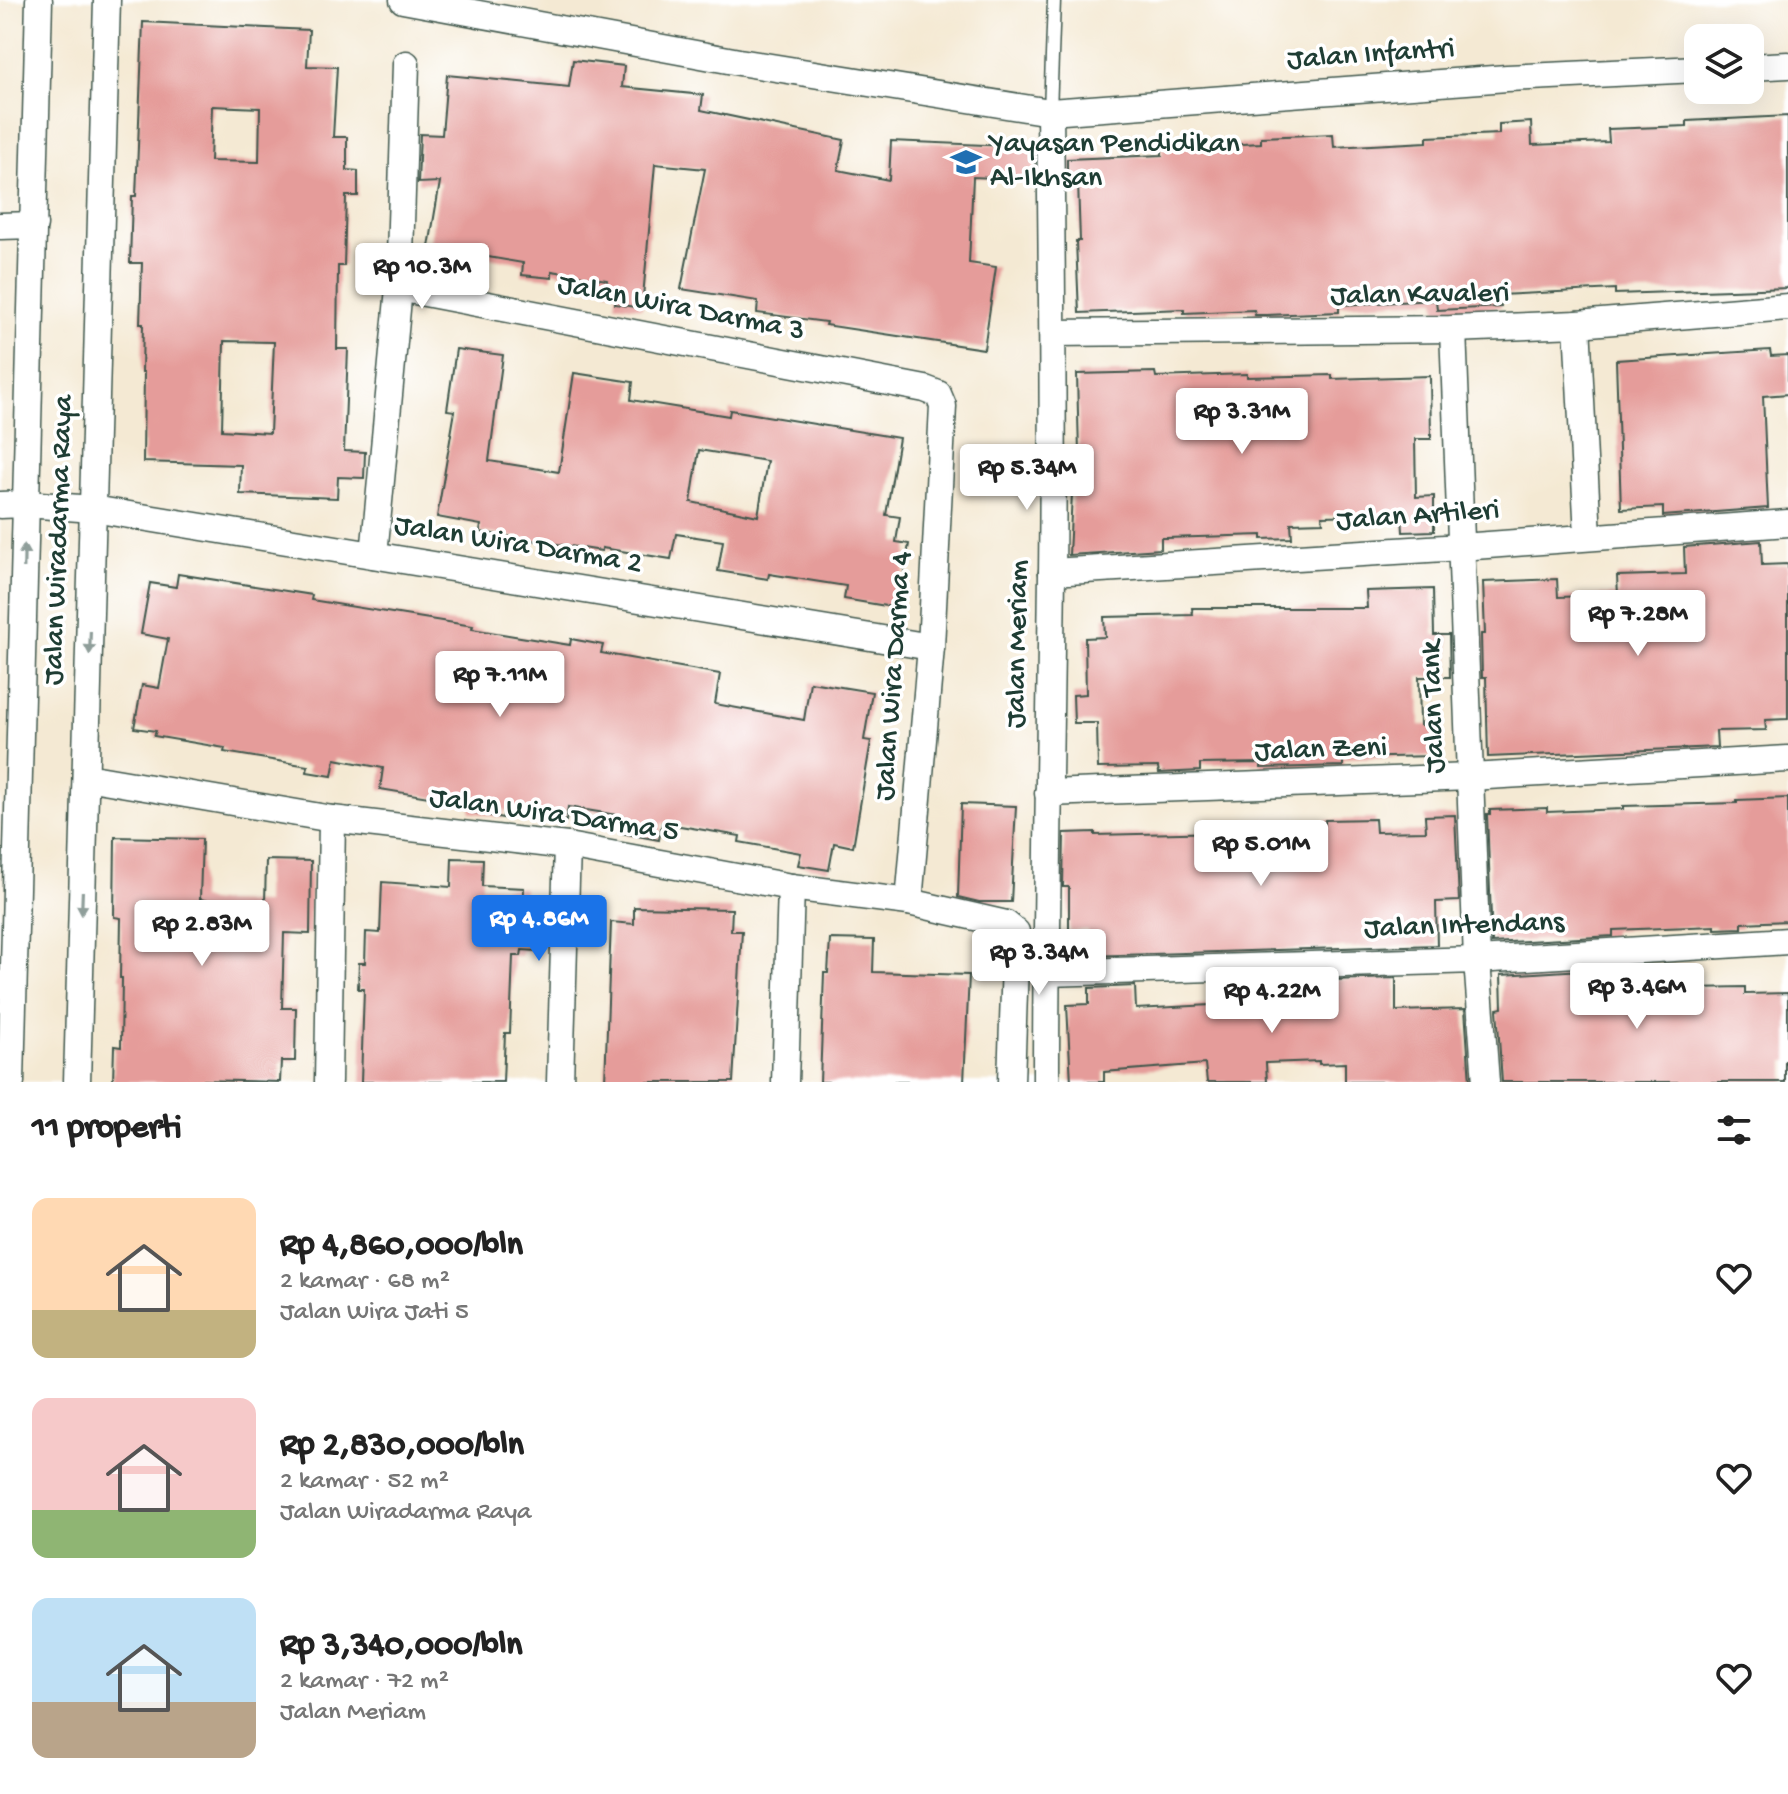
<!DOCTYPE html>
<html lang="id">
<head>
<meta charset="utf-8">
<style>
	body { margin:0; font-family:"Gochi Hand",sans-serif; background:#f2f2f2; color:#222; height:100vh; display:flex; flex-direction:column; font-size:30px; white-space:nowrap }
	* { box-sizing:border-box; margin:0 }
	p { font-size:26px; color:#767676 }
	.icon { flex:none; width:44px; height:44px; fill:none; stroke:currentColor; stroke-width:2; stroke-linecap:round; stroke-linejoin:round }
	.map { position:relative; height:1082px; overflow:hidden }
	.details { display:flex; flex-direction:column; background:#fff; flex:1 }
	.details>* { flex:none }
	.fabs { position:absolute; left:1684px; top:24px; display:grid; gap:16px }
	.fabs a { display:grid; place-items:center; width:80px; height:80px; border-radius:16px; background:#fff; box-shadow:0 8px 32px #0002; font-size:40px }
	.price { position:absolute; translate:-50% -68px; padding:0 18px; border-radius:8px; background:#fff; color:#222; font-size:26px; line-height:52px; filter:drop-shadow(0 2px 4px #0008) }
	.price::after { content:''; position:absolute; left:50%; top:48px; width:24px; height:18px; margin-left:-12px; background:inherit; clip-path:polygon(0 0,100% 0,50% 100%) }
	.price.on { background:#1a73e8; color:#fff }
	ul { padding:0; list-style:none }
	li { display:flex; align-items:center; gap:24px; height:200px; padding:0 32px }
	li span { display:grid; place-items:center; flex:none; width:224px; height:160px; border-radius:16px; color:#555 }
	li>.icon { margin-inline-start:auto }
	span .icon { width:96px; height:96px; fill:#fffc; stroke-width:1 }
	li b { font-size:34px }
	h2 { display:flex; justify-content:space-between; align-items:center; height:96px; padding:0 32px; font-size:34px }
	.map>svg:first-child { display:block }
	.building { fill:#e59c9a; fill-rule:evenodd }
	.lines { fill:none; stroke-linecap:round; stroke-linejoin:round }
	.service-casing { stroke:#3f574c; stroke-width:15 }
	.minor-casing { stroke:#3f574c; stroke-width:29 }
	.service { stroke:#fff; stroke-width:12 }
	.minor { stroke:#fff; stroke-width:26 }
	.oneway { fill:#8f9e9a }
	.labels { text-anchor:middle; dominant-baseline:central; stroke-width:7; stroke-linejoin:round; paint-order:stroke }
	.street-label { font-size:30px; fill:#1f3d34; stroke:#fff }
	.poi-label { font-size:30px; fill:#1f3d34; stroke:#fff; text-anchor:start }
</style>
</head>
<body>
<div class="map">
<svg width="1788" height="1082" viewBox="0 0 1788 1082">
	<rect width="100%" height="100%" fill="#fff"/>
	<filter id="ink" filterUnits="userSpaceOnUse"><feTurbulence type="fractalNoise" baseFrequency=".0125" numOctaves="2"/><feDisplacementMap in="SourceGraphic" scale="16" xChannelSelector="R" yChannelSelector="G"/><feConvolveMatrix kernelMatrix="1 2 1 2 8 2 1 2 1" color-interpolation-filters="sRGB"/></filter>
	<filter id="wash" filterUnits="userSpaceOnUse"><feTurbulence type="fractalNoise" baseFrequency=".006" numOctaves="4" result="noise"/><feDisplacementMap in="SourceGraphic" scale="32" xChannelSelector="R" yChannelSelector="G"/><feGaussianBlur stdDeviation="1.8" result="paint"/><feColorMatrix in="noise" values="0 0 0 0 0 0 0 0 0 0 0 0 0 0 0 0 0 1.4 0 .05"/><feComposite in="paint" operator="in"/></filter>
	<g filter="url(#wash)">
		<rect width="100%" height="100%" fill="#f4e9d3"/>
		<g id="blocks">
			<g class="building">
				<path d="M143 22 309 30 307 66 337 67 333 137H347V170L358 171V196H346L344 266H338L337 349H348L344 451 365 452 364 478 338 477 337 498 240 494 241 465 143 462 144 372H142L143 324H140L142 263H130L132 196H136ZM212 106 260 108 259 162 210 161ZM224 341 274 342 270 433 222 430Z"/>
				<polygon points="573,60 624,66 622,87 703,95 701,110 844,140 838,170 889,180 891,141 1034,147 1035,180 973,177 969,263 996,267 984,349 825,325 826,322 757,313 758,301 681,289 705,169 655,164 642,308 615,304 617,292 606,290 607,280 552,271 552,278 522,275 523,263 429,247 440,182 418,183 420,134 442,135 447,75 569,87"/>
				<polygon points="1788,116 1788,288 1615,294 1615,289 1500,295 1501,307 1437,310 1436,300 1339,305 1339,312 1266,315 1255,315 1254,310 1184,313 1184,309 1079,313 1076,241 1080,241 1078,182 1067,181 1067,159 1162,155 1162,144 1189,142 1189,147 1261,143 1261,137 1333,134 1334,147 1427,142 1427,137 1499,134 1499,124 1531,122 1532,145 1609,142 1608,129 1687,126 1687,121"/>
				<path d="M456 349 503 355 489 461 559 472 574 373 633 382 631 400 729 416 730 410 899 438 886 515 900 517 896 542 909 544 898 608 844 599 846 586 769 574 768 579 718 571 723 541 676 534 671 559 602 548V551L480 532 481 525 437 517 455 411 447 410ZM699 450 767 461 758 516 691 502Z"/>
				<polygon points="1770,350 1771,356 1788,355 1788,394 1763,396 1768,508 1663,516 1663,507 1621,509 1616,360"/>
				<polygon points="1155,372 1156,377 1247,374 1247,377 1332,375 1332,379 1430,376 1431,439 1415,439 1416,497 1434,496 1434,531 1403,532 1402,514 1322,516 1323,522 1291,523 1292,538 1262,539 1262,535 1166,538 1161,538 1161,549 1069,555 1072,493 1080,493 1077,374"/>
				<polygon points="1761,541 1762,565 1788,564 1788,719 1765,720 1766,730 1716,731 1717,747 1488,757 1486,677 1482,677 1481,634 1485,634 1483,582 1557,579 1558,597 1618,595 1617,576 1685,574 1684,547"/>
				<polygon points="178,574 312,595 311,600 473,626 472,629 570,645 571,639 603,645 601,653 720,674 715,704 804,720 810,682 872,692 864,740 871,741 853,847 834,843 829,870 798,865 801,853 739,842 740,836 662,823 659,840 621,833 623,816 568,807 566,821 504,810 503,818 470,812 471,804 380,789 383,768 335,759 332,776 307,772 308,766 224,752 225,748 154,736 156,731 134,728 142,685 159,688 168,639 141,634 150,583 176,587"/>
				<polygon points="1433,589 1434,635 1449,635 1450,677 1419,677 1420,725 1435,725 1435,756 1343,758 1343,766 1305,767 1261,768 1261,763 1200,764 1200,771 1159,773 1158,767 1098,768 1097,723 1074,723 1073,695 1086,694 1085,638 1105,637 1104,617 1193,615 1192,608 1367,608 1366,591"/>
				<polygon points="1788,798 1788,921 1742,923 1742,928 1715,929 1715,926 1613,930 1613,936 1492,943 1487,814 1490,814 1490,810 1547,808 1547,812 1623,809 1623,806 1737,803 1737,800"/>
				<polygon points="961,804 1016,806 1011,902 979,902 958,897"/>
				<polygon points="1455,815 1459,901 1436,902 1437,945 1088,956 1087,930 1069,931 1069,887 1063,887 1064,833 1095,832 1095,835 1266,831 1266,825 1325,824 1325,820 1375,819 1376,832 1426,831 1425,816"/>
				<polygon points="115,837 202,839 200,899 213,902 265,903 266,860 311,861 310,934 284,933 282,1008 296,1008 295,1061 281,1061 280,1082 200,1080 200,1082 113,1082 114,1046 121,1047 122,978 120,978 121,918 114,917"/>
				<polygon points="452,858 483,859 482,886 524,888 523,915 538,916 537,951 522,950 521,956 513,956 510,1033 505,1033 503,1082 361,1082 364,989 358,989 359,963 365,963 366,932 380,933 382,882 451,887"/>
				<polygon points="634,907 732,909 731,931 742,931 733,1082 605,1082 611,922 634,924"/>
				<polygon points="830,939 874,940 873,972 969,975 964,1082 820,1082 824,973 828,973"/>
				<polygon points="1614,968 1615,982 1621,982 1621,986 1691,985 1691,988 1745,987 1745,994 1788,993 1788,1061 1785,1061 1785,1082 1502,1082 1497,1009 1502,1008 1501,975"/>
				<polygon points="1396,978 1396,1011 1465,1009 1470,1082 1345,1082 1345,1063 1319,1064 1319,1061 1266,1063 1267,1082 1207,1082 1205,1064 1104,1072 1104,1082 1071,1082 1067,1005 1089,1004 1089,988 1135,986 1136,1009 1268,1002 1267,982"/>
			</g>
		</g>
	</g>
	<g filter="url(#ink)">
		<use href="#blocks" fill-opacity="0" stroke="#3f574c" stroke-width="2"/>
		<g class="lines">
			<g class="service-casing">
				<polyline id="service" points="1050,112 1054,0"/>
			</g>
			<g class="minor-casing">
				<g id="minor">
					<polyline points="403,0 739,62 1050,112 1507,78 1698,69"/>
					<polyline points="1750,67 1788,65"/>
					<polyline points="0,226 34,225"/>
					<polyline points="399,288 925,389 938,394 943,406 931,647 909,902"/>
					<polyline points="1577,324 1588,536"/>
					<polyline points="1453,329 1477,960 1486,1082"/>
					<polyline points="1053,333 1453,329 1577,324 1788,307"/>
					<polyline points="0,505 26,504 93,509 931,647"/>
					<polyline points="374,555 399,288 406,64"/>
					<polyline points="1052,572 1461,547 1788,523"/>
					<polyline points="86,777 332,819 567,846 791,887 909,902 1006,924 1016,932 1011,1082"/>
					<polyline points="1048,793 1470,777 1788,759"/>
					<polyline points="1046,973 1477,960 1788,941"/>
					<polyline points="11,1082 39,0"/>
					<polyline points="77,1082 107,0"/>
					<polyline points="328,1082 332,819"/>
					<polyline points="560,1082 567,846"/>
					<polyline points="785,1082 791,887"/>
					<path d="M1046 1082C1046 912 1050 743 1052 573 1054 419 1052 266 1050 112"/>
				</g>
			</g>
			<use href="#service" class="service"/>
			<use href="#minor" class="minor"/>
		</g>
		<defs><path id="oneway-solid" d="M-6-.8H1V-3.2L6.5 0L1 3.2V.8H-6Z" transform="scale(2)"/></defs>
		<g class="oneway">
			<use href="#oneway-solid" transform="translate(24 556) rotate(-89)"/>
			<use href="#oneway-solid" transform="translate(90 643) rotate(92)"/>
			<use href="#oneway-solid" transform="translate(82 903) rotate(92)"/>
		</g>
	</g>
	<defs>
		<g id="school-bare" transform="scale(2.4)"><path d="M0-5L7-2L0 1L-7-2ZM-4 1L0 2.5L4 1V4Q0 6-4 4Z" fill="#1f6fb2" stroke="#fff" stroke-width="2.5" paint-order="stroke"/></g>
	</defs>
	<g fill-rule="evenodd">
		<use href="#school-bare" x="966" y="162"/>
	</g>
	<g class="labels">
		<g class="street-label">
			<text transform="translate(1371 56) rotate(-4)">Jalan Infantri</text>
			<text transform="translate(1420 296) rotate(-1)">Jalan Kavaleri</text>
			<text transform="translate(681 309) rotate(11)">Jalan Wira Darma 3</text>
			<text transform="translate(1418 517) rotate(-4)">Jalan Artileri</text>
			<text transform="translate(60 540) rotate(-88)">Jalan Wiradarma Raya</text>
			<text transform="translate(518 546) rotate(9)">Jalan Wira Darma 2</text>
			<text transform="translate(1019 644) rotate(-89)">Jalan Meriam</text>
			<text transform="translate(895 676) rotate(-86)">Jalan Wira Darma 4</text>
			<text transform="translate(1435 707) rotate(-92)">Jalan Tank</text>
			<text transform="translate(1321 751) rotate(-2)">Jalan Zeni</text>
			<text transform="translate(554 816) rotate(8)">Jalan Wira Darma 5</text>
			<text transform="translate(1464 927) rotate(-2)">Jalan Intendans</text>
		</g>
		<g class="poi-label">
			<text x="990" y="145">Yayasan Pendidikan<tspan x="990" dy="34">Al-Ikhsan</tspan></text>
		</g>
	</g>
</svg>
<div class="fabs">
<a><svg class="icon" aria-label="layers" viewBox="0 0 24 24"><path d="M12 4l9 5-9 5-9-5zM3 14l9 5 9-5"/></svg></a>
</div>
<b class="price" style="left:422px;top:311px">Rp 10.3M</b>
<b class="price" style="left:1242px;top:456px">Rp 3.31M</b>
<b class="price" style="left:1027px;top:512px">Rp 5.34M</b>
<b class="price" style="left:1638px;top:658px">Rp 7.28M</b>
<b class="price" style="left:500px;top:719px">Rp 7.11M</b>
<b class="price" style="left:1261px;top:888px">Rp 5.01M</b>
<b class="price on" style="left:539px;top:963px">Rp 4.86M</b>
<b class="price" style="left:202px;top:968px">Rp 2.83M</b>
<b class="price" style="left:1039px;top:997px">Rp 3.34M</b>
<b class="price" style="left:1637px;top:1031px">Rp 3.46M</b>
<b class="price" style="left:1272px;top:1035px">Rp 4.22M</b>
</div>
<section class="details">
<h2>11 properti<svg class="icon" aria-label="filters" viewBox="0 0 24 24"><path d="M4 7h16M4 17h16"/><circle cx="9" cy="7" r="2"/><circle cx="15" cy="17" r="2"/></svg></h2>
<ul>
<li><span style="background:linear-gradient(#ffd9b3 70%,#c2b280 0)"><svg class="icon" aria-label="home" viewBox="0 0 24 24"><path d="M3 11l9-7 9 7M6 9v11h12V9"/></svg></span><div><b>Rp 4,860,000/bln</b><p>2 kamar · 68 m²</p><p>Jalan Wira Jati 5</p></div><svg class="icon" aria-label="heart" viewBox="0 0 24 24"><path d="M12 20l-8-8c-3-5 5-10 8-4 3-6 11-1 8 4z"/></svg></li>
<li><span style="background:linear-gradient(#f6c9c9 70%,#8fb573 0)"><svg class="icon" aria-label="home" viewBox="0 0 24 24"><path d="M3 11l9-7 9 7M6 9v11h12V9"/></svg></span><div><b>Rp 2,830,000/bln</b><p>2 kamar · 52 m²</p><p>Jalan Wiradarma Raya</p></div><svg class="icon" aria-label="heart" viewBox="0 0 24 24"><path d="M12 20l-8-8c-3-5 5-10 8-4 3-6 11-1 8 4z"/></svg></li>
<li><span style="background:linear-gradient(#bfe0f5 65%,#b9a48a 0)"><svg class="icon" aria-label="home" viewBox="0 0 24 24"><path d="M3 11l9-7 9 7M6 9v11h12V9"/></svg></span><div><b>Rp 3,340,000/bln</b><p>2 kamar · 72 m²</p><p>Jalan Meriam</p></div><svg class="icon" aria-label="heart" viewBox="0 0 24 24"><path d="M12 20l-8-8c-3-5 5-10 8-4 3-6 11-1 8 4z"/></svg></li>
</ul>
</section>
</body>
</html>
